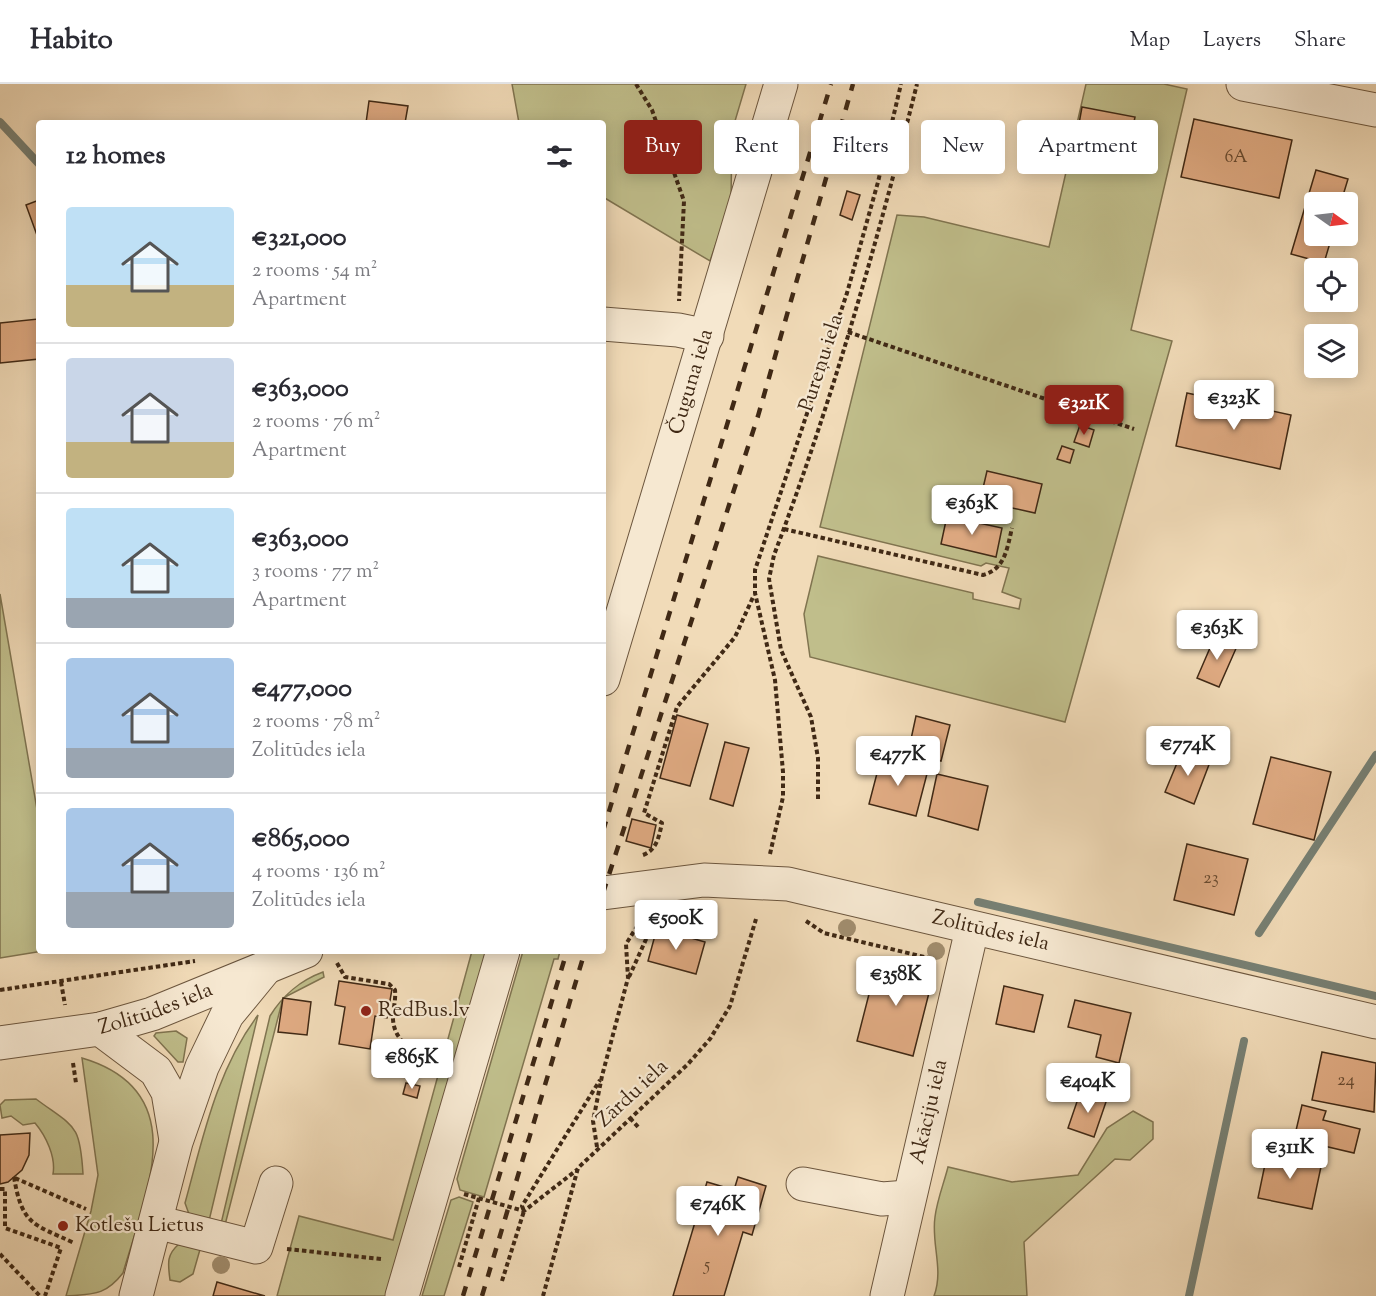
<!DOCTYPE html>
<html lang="en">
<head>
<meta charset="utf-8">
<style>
	body { margin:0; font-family:"Sorts Mill Goudy",serif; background:#f7f7f7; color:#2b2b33; height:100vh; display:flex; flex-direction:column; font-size:22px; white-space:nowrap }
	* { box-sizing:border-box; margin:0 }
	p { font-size:20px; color:#7c7c81 }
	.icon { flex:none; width:33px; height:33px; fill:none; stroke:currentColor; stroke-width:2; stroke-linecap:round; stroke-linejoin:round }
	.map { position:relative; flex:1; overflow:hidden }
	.drawer { position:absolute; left:36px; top:36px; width:570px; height:834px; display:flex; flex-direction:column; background:#fff; border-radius:6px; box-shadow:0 3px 15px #0003 }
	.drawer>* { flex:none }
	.top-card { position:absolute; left:624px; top:36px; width:570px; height:54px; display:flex; gap:12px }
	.needle { width:39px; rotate:104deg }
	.buttons { position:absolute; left:1304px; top:108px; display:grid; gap:12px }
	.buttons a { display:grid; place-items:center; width:54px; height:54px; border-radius:6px; background:#fff; box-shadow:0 3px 15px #0003; font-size:30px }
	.price { position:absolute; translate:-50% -51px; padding:0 14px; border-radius:6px; background:#fff; color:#222; font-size:20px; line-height:39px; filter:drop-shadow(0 2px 3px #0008) }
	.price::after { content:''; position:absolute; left:50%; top:36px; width:18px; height:14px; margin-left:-9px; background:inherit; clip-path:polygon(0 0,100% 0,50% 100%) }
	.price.active { background:#8f2418; color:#fff }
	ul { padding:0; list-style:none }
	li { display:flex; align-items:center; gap:18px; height:150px; padding:0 30px }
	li+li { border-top:2px solid #e1e1e2 }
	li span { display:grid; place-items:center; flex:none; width:168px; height:120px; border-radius:6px; color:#555 }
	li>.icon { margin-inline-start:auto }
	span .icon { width:72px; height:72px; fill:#fffc; stroke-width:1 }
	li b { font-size:26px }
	h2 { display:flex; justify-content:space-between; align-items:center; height:72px; padding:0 30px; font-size:26px }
	.chip { padding:0 21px; border-radius:6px; background:#fff; box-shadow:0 3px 15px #0003; font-size:21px; line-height:54px }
	.chip.active { background:#8f2418; color:#fff }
	header { display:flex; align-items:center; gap:36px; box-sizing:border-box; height:84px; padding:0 30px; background:#fff; border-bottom:2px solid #e1e1e2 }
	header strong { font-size:28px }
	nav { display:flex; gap:33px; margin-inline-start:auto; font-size:21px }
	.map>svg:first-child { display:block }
	.green { fill:#c0be8b; stroke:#807450; stroke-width:1.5 }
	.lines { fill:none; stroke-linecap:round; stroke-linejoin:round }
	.stream { stroke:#778074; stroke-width:8 }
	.building { fill:#e0ab83; stroke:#402915; stroke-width:1.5 }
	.minor-casing { stroke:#6c563e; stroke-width:35 }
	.path { stroke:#402915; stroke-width:4; stroke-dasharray:4.5 3; stroke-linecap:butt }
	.minor { stroke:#f6e8d1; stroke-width:33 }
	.rail { stroke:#402915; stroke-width:4.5; stroke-dasharray:10 10; stroke-linecap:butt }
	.tree { fill:#a18d6e }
	.poi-dot { fill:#8f2418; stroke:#f6e8d1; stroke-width:2 }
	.labels { text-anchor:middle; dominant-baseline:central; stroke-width:4.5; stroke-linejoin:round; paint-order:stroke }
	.number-label { font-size:18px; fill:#684a30 }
	.street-label { font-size:21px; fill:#402915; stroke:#f6e8d1 }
	.poi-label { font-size:21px; fill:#402915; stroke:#f6e8d1; text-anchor:start }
</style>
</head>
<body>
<header>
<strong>Habito</strong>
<nav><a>Map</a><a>Layers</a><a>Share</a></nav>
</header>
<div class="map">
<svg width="1376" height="1212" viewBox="0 0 1376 1212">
	<rect width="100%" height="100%" fill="#f1dbb8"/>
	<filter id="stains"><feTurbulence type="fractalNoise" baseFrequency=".00333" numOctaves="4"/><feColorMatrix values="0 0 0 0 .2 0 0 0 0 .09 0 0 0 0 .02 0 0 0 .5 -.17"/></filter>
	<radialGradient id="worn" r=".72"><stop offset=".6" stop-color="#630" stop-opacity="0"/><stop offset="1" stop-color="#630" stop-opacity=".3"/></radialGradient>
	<g class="green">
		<polygon points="512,0 746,0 732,47 731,116 710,177 603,113 603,39 519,39"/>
		<polygon points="1086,0 1164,0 1187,5 1131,246 1172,257 1065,638 810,573 804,530 818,472 973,509 973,515 1019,525 1021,515 1002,508 1009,484 986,479 981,482 820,443 897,131 924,133 1049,163"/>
		<polygon points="0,510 39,737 39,867 43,867 0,874"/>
		<polygon points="472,867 489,867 390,1212 277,1212 299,1132 393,1156"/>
		<polygon points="523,867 560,867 558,875 554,875 484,1113 460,1106 457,1095"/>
		<path d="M323 888 324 893 283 914 225 1141 220 1144 270 932C282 912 301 896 323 888Z"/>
		<path d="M258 931 208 1141 190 1133 185 1119C203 1054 216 987 258 931Z"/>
		<polygon points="176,947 187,954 183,978 178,978 154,952 156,949"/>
		<path d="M82 974C194 1007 146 1109 123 1189 105 1212 93 1210 66 1212L91 1127 98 1091Z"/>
		<path d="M36 1015C75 1044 80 1039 83 1090H53C56 1073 46 1052 35 1039L23 1041 11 1032 2 1034 0 1021 5 1016Z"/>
		<path d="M1133 1027 1153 1038V1055L1130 1076 1115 1075 1024 1158 1027 1212H934C944 1186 931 1159 935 1133 937 1116 944 1099 948 1083L1012 1098 1078 1091 1107 1044Z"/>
		<polygon points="459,1113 473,1118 444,1212 422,1212 451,1116"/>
		<path d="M179 1160 201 1162 193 1190 180 1198 170 1196C168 1180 166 1171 179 1160Z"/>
	</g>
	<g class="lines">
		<g class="stream">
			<polyline points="0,38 39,80"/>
			<polyline points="978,818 1376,912"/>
			<polyline points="1259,849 1376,671"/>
			<polyline points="1189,1212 1244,957"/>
		</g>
	</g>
	<g class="building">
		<polygon points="369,17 408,22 405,39 366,39"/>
		<polygon points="1082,23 1135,33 1127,72 1075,62"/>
		<polygon points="1194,35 1292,56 1279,114 1181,93"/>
		<polygon points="1316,86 1348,95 1341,118 1314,118 1314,152 1332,152 1324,179 1291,170"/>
		<polygon points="847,107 860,111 852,136 840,131"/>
		<polygon points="39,116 39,153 38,154 26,121"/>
		<polygon points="38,235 39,275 0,279 0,239"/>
		<polygon points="1187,309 1291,331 1280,385 1176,362"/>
		<polygon points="1080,341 1094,346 1089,363 1074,358"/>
		<polygon points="1062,362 1074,366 1070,379 1057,375"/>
		<polygon points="987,387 1042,400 1035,429 980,417"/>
		<polygon points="947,432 1002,444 996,473 941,460"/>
		<polygon points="1216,550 1238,560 1219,603 1197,594"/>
		<polygon points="677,631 708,640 690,702 660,694"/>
		<polygon points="916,632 950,641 941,677 908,669"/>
		<polygon points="725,658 749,664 733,722 710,715"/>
		<polygon points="1182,667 1210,678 1194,720 1165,708"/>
		<polygon points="1271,673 1331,688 1314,756 1253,740"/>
		<polygon points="881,674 928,686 916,732 869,720"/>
		<polygon points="937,690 988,702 978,746 928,732"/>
		<polygon points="632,735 656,741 651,764 626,757"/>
		<polygon points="1187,760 1248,775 1234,831 1174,816"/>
		<polygon points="657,844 705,858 696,890 648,877"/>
		<polygon points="878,875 934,889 913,972 857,957"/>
		<polygon points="339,897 392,905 387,934 375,932 370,965 339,960 345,923 335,921"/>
		<polygon points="1004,902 1043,911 1034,948 996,940"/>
		<polygon points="283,914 311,918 307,951 278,948"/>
		<polygon points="1075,916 1131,929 1119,979 1096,973 1101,951 1068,943"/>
		<polygon points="1322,968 1376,979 1374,1028 1312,1016"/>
		<polygon points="406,999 420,1002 417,1014 403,1010"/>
		<polygon points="1081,1006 1107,1015 1094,1053 1068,1044"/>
		<polygon points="1302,1021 1326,1027 1323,1036 1360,1045 1354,1069 1294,1055"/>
		<polygon points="30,1049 29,1071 22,1086 8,1098 0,1100 0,1051"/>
		<polygon points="1268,1066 1322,1078 1312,1125 1258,1114"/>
		<polygon points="738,1093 766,1102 752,1151 743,1148 724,1212 673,1212 707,1098 734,1106"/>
		<polygon points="217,1198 258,1210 265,1212 213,1212"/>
	</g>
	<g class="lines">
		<g class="minor-casing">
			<g id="minor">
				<polyline points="1243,0 1376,26"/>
				<polyline points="603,240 678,246 707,252"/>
				<path id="s1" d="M603 595 781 0"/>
				<path id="s2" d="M603 809 704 796 788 800 1376 938"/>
				<polyline points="100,945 156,987 168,1008 176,1056"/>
				<path id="s3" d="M0 959 100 945 152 930 306 867"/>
				<polyline points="803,1100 882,1115 908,1113"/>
				<polyline points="156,1138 256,1163 276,1099"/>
				<polyline points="136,1212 176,1058 202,983 227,931 264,886"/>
				<polyline points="402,1212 503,867"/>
				<path id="s4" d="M887 1212 972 845"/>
			</g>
		</g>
		<g class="path">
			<polyline points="636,0 652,26 684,117 679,217"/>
			<polyline points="848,248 1134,345"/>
			<path d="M784 445 983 491C1005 485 1007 465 1012 444"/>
			<path d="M818 715V674L811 633 781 566 769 495 774 471C832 318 877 159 917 0"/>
			<polyline points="770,770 783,713 783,688 775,596 755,509 755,486 847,209 878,98 901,0"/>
			<path d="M643 771C657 766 659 752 662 739L644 729 677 623 735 553 754 511"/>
			<polyline points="806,837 824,849 933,875"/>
			<path d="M337 879 345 893 389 900 395 906C396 916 393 925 393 935 394 959 418 972 438 978"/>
			<polyline points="629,893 652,842 664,834"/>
			<polyline points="61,898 65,921"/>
			<polyline points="0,906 195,877"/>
			<polyline points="73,979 76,999"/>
			<polyline points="630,1034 639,1044"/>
			<polyline points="597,1063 593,1037 602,992 628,894 626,860 641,836"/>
			<path d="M14 1093C22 1142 34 1140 74 1159"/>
			<polyline points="15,1094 86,1125"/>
			<polyline points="0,1105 5,1105 5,1144 61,1164 45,1212"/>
			<polyline points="464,1110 524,1127 578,1085"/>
			<polyline points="287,1165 381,1175"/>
			<polyline points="0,1170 40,1212"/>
			<polyline points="459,1183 479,1114"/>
			<polyline points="502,1197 524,1127 522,1122 600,996"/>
			<polyline points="543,1212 578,1084 688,980 710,955 730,922 756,835"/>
		</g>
		<use href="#minor" class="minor"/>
		<g class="rail">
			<polyline points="603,747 831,0"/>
			<polyline points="603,809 758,332 853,0"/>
			<polyline points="463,1212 567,867"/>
			<polyline points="482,1212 585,867"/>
		</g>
	</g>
	<g class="tree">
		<circle cx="847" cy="844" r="9"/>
		<circle cx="936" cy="867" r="9"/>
		<circle cx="221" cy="1181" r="9"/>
	</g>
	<g class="poi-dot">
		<circle cx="366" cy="927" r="6"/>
		<circle cx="63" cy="1142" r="6"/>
	</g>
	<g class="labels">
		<g class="number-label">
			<text x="1236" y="74">6A</text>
			<text x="1211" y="795">23</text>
			<text x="1346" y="997">24</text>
			<text x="707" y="1182">5</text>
		</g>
		<g class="street-label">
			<text transform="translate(822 279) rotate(-72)">Pureņu iela</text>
			<text stroke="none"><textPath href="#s1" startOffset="310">Čuguna iela</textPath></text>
			<text stroke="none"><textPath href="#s2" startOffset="394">Zolitūdes iela</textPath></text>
			<text stroke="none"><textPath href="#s3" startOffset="160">Zolitūdes iela</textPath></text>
			<text transform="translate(633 1010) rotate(-43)">Zārdu iela</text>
			<text stroke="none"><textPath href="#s4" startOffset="189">Akāciju iela</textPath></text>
		</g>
		<g class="poi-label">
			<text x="378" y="927">RedBus.lv</text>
			<text x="75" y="1142">Kotlešu Lietus</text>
		</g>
	</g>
	<rect width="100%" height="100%" filter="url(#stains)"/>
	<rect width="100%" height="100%" fill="url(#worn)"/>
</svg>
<div class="buttons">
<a><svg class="needle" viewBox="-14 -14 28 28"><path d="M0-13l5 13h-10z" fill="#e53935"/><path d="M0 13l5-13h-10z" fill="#7c7c81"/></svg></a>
<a><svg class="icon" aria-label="locate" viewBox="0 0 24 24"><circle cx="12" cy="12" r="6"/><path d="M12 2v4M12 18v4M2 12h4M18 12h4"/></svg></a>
<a><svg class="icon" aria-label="layers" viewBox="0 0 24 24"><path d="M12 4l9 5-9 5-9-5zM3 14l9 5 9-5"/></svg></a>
</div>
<b class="price" style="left:1234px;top:347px">€323K</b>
<b class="price active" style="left:1084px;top:352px">€321K</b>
<b class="price" style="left:972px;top:452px">€363K</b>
<b class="price" style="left:1217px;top:577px">€363K</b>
<b class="price" style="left:1188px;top:693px">€774K</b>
<b class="price" style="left:898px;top:703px">€477K</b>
<b class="price" style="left:676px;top:867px">€500K</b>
<b class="price" style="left:896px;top:923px">€358K</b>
<b class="price" style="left:412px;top:1006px">€865K</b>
<b class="price" style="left:1088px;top:1030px">€404K</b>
<b class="price" style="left:1290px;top:1096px">€311K</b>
<b class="price" style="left:718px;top:1153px">€746K</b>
<div class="top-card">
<a class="chip active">Buy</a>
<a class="chip">Rent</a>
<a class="chip">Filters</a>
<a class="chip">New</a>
<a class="chip">Apartment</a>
</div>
<section class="drawer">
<h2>12 homes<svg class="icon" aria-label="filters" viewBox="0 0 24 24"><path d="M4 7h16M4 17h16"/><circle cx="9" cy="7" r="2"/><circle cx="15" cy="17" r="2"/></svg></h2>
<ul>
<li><span style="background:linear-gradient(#bfe0f5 65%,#c2b280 0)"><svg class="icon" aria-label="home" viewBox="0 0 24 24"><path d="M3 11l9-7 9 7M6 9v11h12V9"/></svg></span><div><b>€321,000</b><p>2 rooms · 54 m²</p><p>Apartment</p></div></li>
<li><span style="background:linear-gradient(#c9d6e8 70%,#c2b280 0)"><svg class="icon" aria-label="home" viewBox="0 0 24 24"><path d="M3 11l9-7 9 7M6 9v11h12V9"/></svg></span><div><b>€363,000</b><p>2 rooms · 76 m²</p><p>Apartment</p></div></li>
<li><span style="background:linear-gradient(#bfe0f5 75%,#9aa5b1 0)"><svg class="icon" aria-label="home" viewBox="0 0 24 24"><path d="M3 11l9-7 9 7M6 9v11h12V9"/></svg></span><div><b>€363,000</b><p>3 rooms · 77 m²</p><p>Apartment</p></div></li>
<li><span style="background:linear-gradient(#a9c7e8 75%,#9aa5b1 0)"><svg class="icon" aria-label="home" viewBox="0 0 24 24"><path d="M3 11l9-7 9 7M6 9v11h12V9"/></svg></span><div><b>€477,000</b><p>2 rooms · 78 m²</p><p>Zolitūdes iela</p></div></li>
<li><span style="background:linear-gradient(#a9c7e8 70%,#9aa5b1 0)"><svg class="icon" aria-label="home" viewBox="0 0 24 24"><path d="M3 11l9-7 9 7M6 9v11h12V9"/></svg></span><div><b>€865,000</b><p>4 rooms · 136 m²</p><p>Zolitūdes iela</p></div></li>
</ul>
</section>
</div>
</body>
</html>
